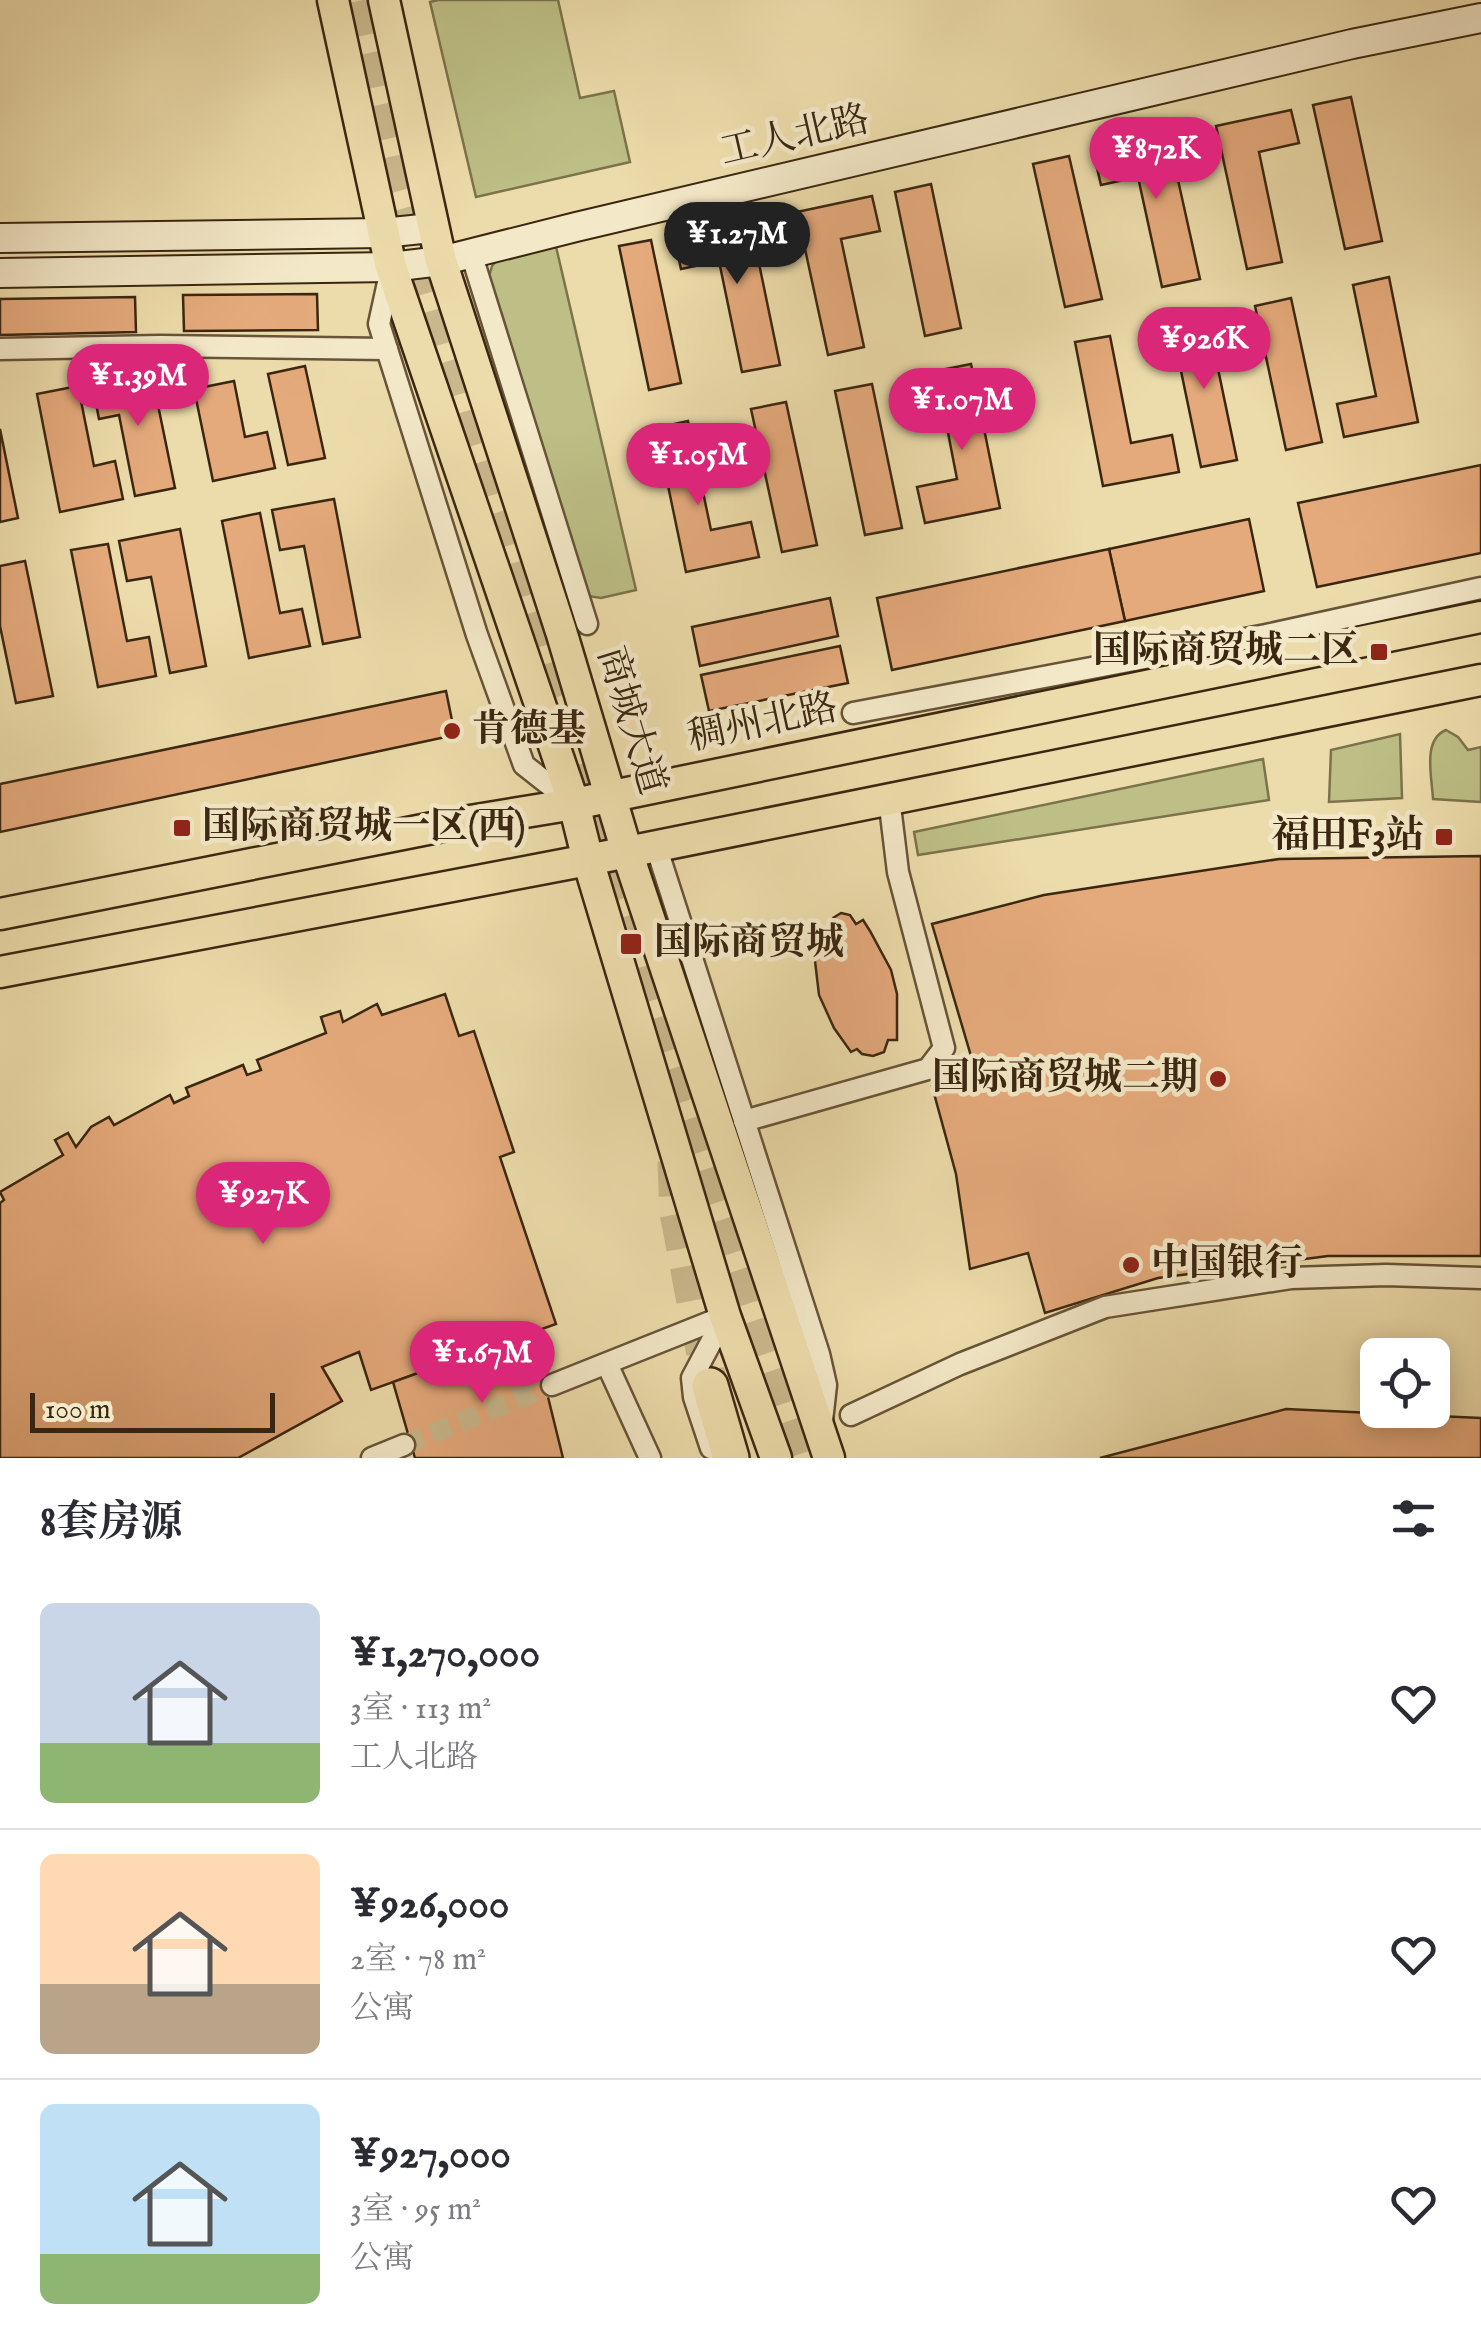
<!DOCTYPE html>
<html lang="zh">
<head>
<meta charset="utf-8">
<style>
	body { margin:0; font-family:"IM FELL English","Noto Serif SC",serif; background:#f2f2f3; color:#2b2b33; height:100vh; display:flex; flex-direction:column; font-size:38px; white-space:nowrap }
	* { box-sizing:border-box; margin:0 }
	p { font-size:32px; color:#7c7c81 }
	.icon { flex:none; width:55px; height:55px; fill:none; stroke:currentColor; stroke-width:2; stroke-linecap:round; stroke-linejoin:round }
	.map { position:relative; height:1458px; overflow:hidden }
	.panel { display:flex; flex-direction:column; background:#fff; flex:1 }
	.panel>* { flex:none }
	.fabs { position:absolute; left:1360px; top:1338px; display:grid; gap:20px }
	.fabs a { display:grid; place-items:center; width:90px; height:90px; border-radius:15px; background:#fff; box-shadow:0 5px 25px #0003; font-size:50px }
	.scale { position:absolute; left:30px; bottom:25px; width:245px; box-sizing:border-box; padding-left:10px; border:5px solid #3b2711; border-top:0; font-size:28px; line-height:35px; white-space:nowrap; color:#3b2711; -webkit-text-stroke:8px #f3e8c8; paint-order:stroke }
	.price { position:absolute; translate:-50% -85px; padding:0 22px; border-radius:35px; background:#db2777; color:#fff; font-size:32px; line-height:65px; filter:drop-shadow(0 2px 5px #0008) }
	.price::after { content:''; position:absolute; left:50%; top:60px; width:30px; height:22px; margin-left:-15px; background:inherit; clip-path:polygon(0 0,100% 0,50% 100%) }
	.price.selected { background:#222; color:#fff }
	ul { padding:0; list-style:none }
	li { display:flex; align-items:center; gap:30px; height:250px; padding:0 40px }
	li+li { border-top:2px solid #e1e1e2 }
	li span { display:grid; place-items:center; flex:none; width:280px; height:200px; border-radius:15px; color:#555 }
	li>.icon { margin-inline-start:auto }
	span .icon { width:120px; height:120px; fill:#fffc; stroke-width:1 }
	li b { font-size:42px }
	h2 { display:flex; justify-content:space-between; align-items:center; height:120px; padding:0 40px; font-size:42px }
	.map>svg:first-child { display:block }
	.green { fill:#bdbf86; stroke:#7c734c; stroke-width:2.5 }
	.building { fill:#e5aa7c; stroke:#3b2711; stroke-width:2.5 }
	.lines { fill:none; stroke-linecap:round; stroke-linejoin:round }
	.street-tunnel { stroke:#c9b88c; stroke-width:20; stroke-dasharray:20 10; stroke-linecap:butt }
	.highway-tunnel { stroke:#c9b88c; stroke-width:35; stroke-dasharray:35 18; stroke-linecap:butt }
	.street-casing { stroke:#685438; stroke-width:25 }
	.secondary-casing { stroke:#3b2711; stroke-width:32 }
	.primary-casing { stroke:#3b2711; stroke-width:35 }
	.highway-casing { stroke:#3b2711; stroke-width:40 }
	.street { stroke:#f3e8c8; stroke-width:20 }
	.secondary { stroke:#f3e8c8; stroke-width:28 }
	.primary { stroke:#eddcab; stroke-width:30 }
	.highway { stroke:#eddcab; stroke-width:35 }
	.poi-dot { fill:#8f2418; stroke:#f3e8c8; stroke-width:4 }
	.labels { text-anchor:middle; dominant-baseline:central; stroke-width:9; stroke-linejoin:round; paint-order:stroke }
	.street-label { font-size:38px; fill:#3b2711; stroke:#f3e8c8 }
	.poi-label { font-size:38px; font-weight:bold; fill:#3b2711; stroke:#f3e8c8; text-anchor:start }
</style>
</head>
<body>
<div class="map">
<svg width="1481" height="1458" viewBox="0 0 1481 1458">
	<rect width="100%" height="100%" fill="#eddcab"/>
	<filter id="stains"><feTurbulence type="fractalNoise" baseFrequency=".002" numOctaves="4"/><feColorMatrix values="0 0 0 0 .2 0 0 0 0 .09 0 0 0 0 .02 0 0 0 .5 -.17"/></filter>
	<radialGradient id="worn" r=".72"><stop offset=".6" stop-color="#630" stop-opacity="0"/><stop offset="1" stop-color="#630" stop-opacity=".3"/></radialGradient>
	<g class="green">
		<polygon points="438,0 558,0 580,98 614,91 630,162 476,197 430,2"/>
		<polygon points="554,238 636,590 601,598 588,596 488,280 492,266 498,259"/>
		<path d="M1446 730 1458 737 1468 750 1481 747V802L1433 799C1432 777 1422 740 1446 730Z"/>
		<polygon points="1400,734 1402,798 1329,802 1331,750"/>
		<polygon points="1263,759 1269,800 918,855 914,832"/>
	</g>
	<g class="building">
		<polygon points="1351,97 1382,241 1345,249 1313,105"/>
		<polygon points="1291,110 1299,143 1259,152 1282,262 1247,269 1216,126"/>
		<polygon points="1168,135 1200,279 1162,287 1138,177 1101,185 1093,151"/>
		<polygon points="1069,156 1102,299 1065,307 1033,164"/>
		<polygon points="931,184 961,328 925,336 895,192"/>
		<polygon points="872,196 880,231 841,239 864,347 828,355 797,212"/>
		<polygon points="750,220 780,365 742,372 719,261 681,269 674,236"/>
		<polygon points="651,240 681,383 649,390 619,246"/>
		<polygon points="1389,277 1418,422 1344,437 1337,404 1376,396 1353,285"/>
		<polygon points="317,294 318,330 184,331 183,295"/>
		<polygon points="135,297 136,332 0,335 0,299"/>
		<polygon points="1291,298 1322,442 1286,450 1255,306"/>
		<polygon points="1207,316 1237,460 1201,467 1171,323"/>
		<polygon points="1110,336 1131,443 1172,435 1179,472 1103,486 1075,342"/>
		<polygon points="971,364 1000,508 925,523 917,487 957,479 936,371"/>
		<polygon points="305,366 325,458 288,465 268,374"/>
		<polygon points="151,371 175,488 135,496 119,415 99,419 92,383"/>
		<polygon points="234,381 245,437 267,432 275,468 213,481 194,389"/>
		<polygon points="872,384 902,528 865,535 835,391"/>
		<polygon points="78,386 94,466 115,461 123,499 60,512 37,394"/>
		<polygon points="786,402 817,545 782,552 751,409"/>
		<polygon points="688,421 711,530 751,522 759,557 686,572 656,428"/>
		<polygon points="0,429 18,518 0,522"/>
		<polygon points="1481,465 1481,553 1317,587 1298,503"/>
		<polygon points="334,499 360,637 323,644 304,546 280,550 272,510"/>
		<polygon points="260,513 280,613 302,609 310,646 249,658 222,521"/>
		<polygon points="1249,519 1264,591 1125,621 1109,549"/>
		<polygon points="180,529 206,666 170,673 151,577 127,581 119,541"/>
		<polygon points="108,544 127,641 149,637 156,676 98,687 71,550"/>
		<polygon points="1109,549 1125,621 892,670 877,598"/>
		<polygon points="25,561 53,696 16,703 0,626 0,566"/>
		<polygon points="830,598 838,636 700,666 692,627"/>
		<polygon points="840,646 848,683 709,711 701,675"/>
		<polygon points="446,691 455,735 0,832 0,784"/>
		<polygon points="1481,856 1481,1256 1328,1256 1158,1278 1045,1313 1028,1253 970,1269 956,1174 932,1086 976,1073 932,924 1044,895 1279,859"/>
		<polygon points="841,913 850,915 856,924 863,920 870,931 891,970 897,994 897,1040 888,1040 884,1052 873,1056 862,1054 857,1049 851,1052 834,1028 819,995 815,961 818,929 829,930 833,918"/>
		<polygon points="445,994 459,1036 474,1031 514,1152 500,1157 556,1324 371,1390 359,1352 322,1367 342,1401 238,1458 0,1458 0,1203 4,1200 0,1192 63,1155 55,1140 68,1133 76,1147 91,1127 109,1117 114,1125 170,1095 174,1103 189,1096 186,1088 243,1065 247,1075 261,1070 257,1060 326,1033 321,1017 340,1011 343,1022 377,1004 382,1015"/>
		<polygon points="532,1332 563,1458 415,1458 393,1382"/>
		<polygon points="1286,1409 1481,1418 1481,1458 1100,1458"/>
	</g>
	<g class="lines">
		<polyline class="street-tunnel" points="404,1445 552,1385"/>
		<g class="highway-tunnel">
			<polyline points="363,0 399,170 460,379 669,1046 806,1458"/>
			<polyline points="675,1161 677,1212 710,1386"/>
		</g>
		<g class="street-casing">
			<g id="street">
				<polyline points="471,253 587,624"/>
				<polyline points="391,269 379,324 477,635 524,765 571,802"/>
				<polyline points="0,349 160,346 387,349"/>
				<polyline points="853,713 1266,635 1481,588"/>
				<polyline points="656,846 819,1354 826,1385 822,1421"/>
				<polyline points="744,1121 928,1069 944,1048 898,872 889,798"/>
				<polyline points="607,1364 650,1458"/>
				<polyline points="552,1385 725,1316"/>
				<polyline points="851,1415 960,1364 1105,1307 1291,1278 1386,1275 1481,1278"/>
				<polyline points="711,1448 694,1397 692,1378 725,1316"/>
				<polyline points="372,1458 404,1445"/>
			</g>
		</g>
		<g class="secondary-casing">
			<g id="secondary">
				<polyline points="0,238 383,233 431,228"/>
				<polyline points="0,273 391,267 441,261 576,227 1352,44 1481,18"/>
			</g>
		</g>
		<g class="primary-casing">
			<g id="primary">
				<polyline points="333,0 391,267 574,804 588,860 725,1316 776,1458"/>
				<polyline points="384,0 441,261 561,631 627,852 829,1458"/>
				<polyline points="0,914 458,823 574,804 1481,617"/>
				<polyline points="0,972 588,860 1481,680"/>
			</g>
		</g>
		<g class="highway-casing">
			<polyline id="highway" points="710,1386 731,1458"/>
		</g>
		<use href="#street" class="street"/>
		<use href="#secondary" class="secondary"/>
		<use href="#primary" class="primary"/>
		<use href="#highway" class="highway"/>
	</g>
	<g class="poi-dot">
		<rect x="1369" y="642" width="20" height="20" rx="5"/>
		<circle cx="452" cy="731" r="10"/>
		<rect x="172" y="818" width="20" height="20" rx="5"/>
		<rect x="1434" y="827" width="20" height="20" rx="5"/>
		<rect x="619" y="932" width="24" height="24" rx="5"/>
		<circle cx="1218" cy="1079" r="10"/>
		<circle cx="1131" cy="1265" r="10"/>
	</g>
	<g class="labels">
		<g class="street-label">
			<text transform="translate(795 137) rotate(-13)">工人北路</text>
			<text transform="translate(630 721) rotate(73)">商城大道</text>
			<text transform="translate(763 724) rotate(-12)">稠州北路</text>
		</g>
		<g class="poi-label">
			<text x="1359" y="652" text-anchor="end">国际商贸城二区</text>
			<text x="472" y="731">肯德基</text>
			<text x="202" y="828">国际商贸城一区(西)</text>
			<text x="1424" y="837" text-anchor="end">福田F3站</text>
			<text x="654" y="944">国际商贸城</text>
			<text x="1198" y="1079" text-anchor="end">国际商贸城二期</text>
			<text x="1151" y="1265">中国银行</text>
		</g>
	</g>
	<rect width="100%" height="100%" filter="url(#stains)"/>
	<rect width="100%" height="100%" fill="url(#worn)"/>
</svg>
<div class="fabs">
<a><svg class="icon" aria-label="locate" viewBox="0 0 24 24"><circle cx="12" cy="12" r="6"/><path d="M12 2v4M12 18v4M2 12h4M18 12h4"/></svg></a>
</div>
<div class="scale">100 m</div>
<b class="price" style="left:1156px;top:202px">¥872K</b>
<b class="price selected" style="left:737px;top:287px">¥1.27M</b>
<b class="price" style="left:1204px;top:392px">¥926K</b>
<b class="price" style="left:138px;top:429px">¥1.39M</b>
<b class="price" style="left:962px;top:453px">¥1.07M</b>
<b class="price" style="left:698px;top:508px">¥1.05M</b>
<b class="price" style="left:263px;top:1247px">¥927K</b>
<b class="price" style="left:482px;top:1406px">¥1.67M</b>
</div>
<section class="panel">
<h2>8套房源<svg class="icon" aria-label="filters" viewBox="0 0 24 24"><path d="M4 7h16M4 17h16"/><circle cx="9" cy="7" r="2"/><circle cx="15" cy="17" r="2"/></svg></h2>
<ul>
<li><span style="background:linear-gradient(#c9d6e8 70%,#8fb573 0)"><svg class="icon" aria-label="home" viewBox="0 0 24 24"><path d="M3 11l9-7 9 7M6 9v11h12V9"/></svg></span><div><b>¥1,270,000</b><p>3室 · 113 m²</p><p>工人北路</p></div><svg class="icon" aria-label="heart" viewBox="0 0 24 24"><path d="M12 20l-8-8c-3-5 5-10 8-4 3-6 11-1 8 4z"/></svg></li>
<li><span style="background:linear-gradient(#ffd9b3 65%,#b9a48a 0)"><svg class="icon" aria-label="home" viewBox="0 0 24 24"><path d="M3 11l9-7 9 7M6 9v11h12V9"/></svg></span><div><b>¥926,000</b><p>2室 · 78 m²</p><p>公寓</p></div><svg class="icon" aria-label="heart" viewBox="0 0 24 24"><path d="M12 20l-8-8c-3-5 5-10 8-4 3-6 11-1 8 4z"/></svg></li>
<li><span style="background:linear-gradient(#bfe0f5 75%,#8fb573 0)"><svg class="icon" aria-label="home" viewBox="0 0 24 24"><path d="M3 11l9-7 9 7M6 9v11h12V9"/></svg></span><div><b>¥927,000</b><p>3室 · 95 m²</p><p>公寓</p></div><svg class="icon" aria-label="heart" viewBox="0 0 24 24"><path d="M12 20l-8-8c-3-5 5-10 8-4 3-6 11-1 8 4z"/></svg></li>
</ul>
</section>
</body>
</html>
